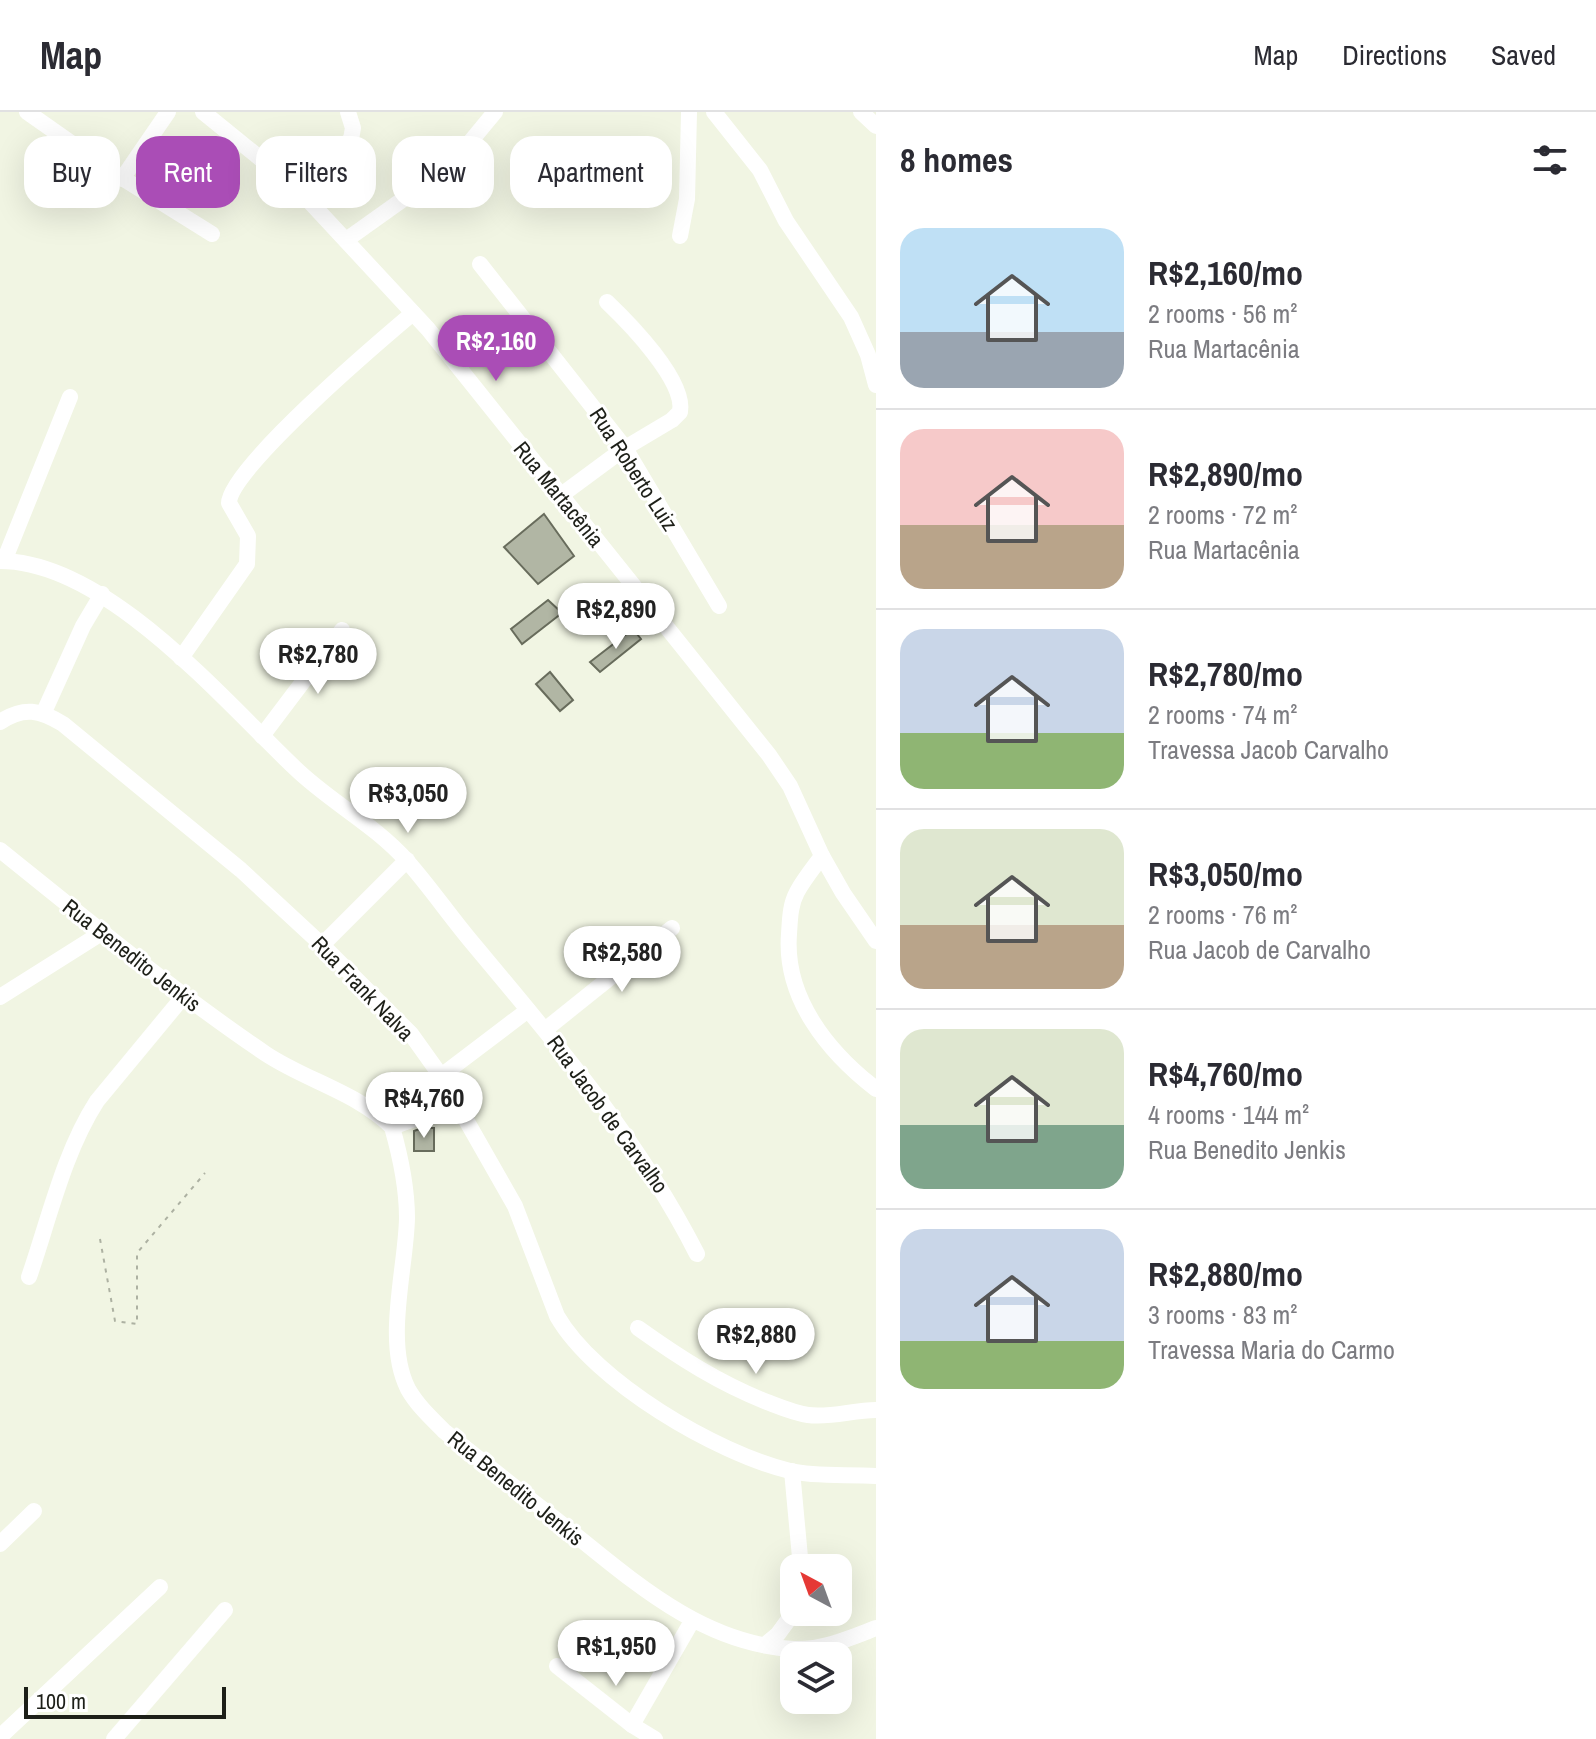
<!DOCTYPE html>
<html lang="en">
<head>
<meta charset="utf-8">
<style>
	body { margin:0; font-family:"Archivo Narrow",sans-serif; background:#f7f7f7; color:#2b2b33; height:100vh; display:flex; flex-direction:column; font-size:30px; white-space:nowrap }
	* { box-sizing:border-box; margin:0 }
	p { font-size:26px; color:#7c7c81 }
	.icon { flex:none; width:44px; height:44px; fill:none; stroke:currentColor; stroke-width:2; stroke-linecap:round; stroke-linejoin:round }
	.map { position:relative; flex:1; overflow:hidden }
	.side { display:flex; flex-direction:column; background:#fff; width:720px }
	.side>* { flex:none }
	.banner { position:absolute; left:24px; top:24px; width:732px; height:72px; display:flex; gap:16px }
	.needle { width:52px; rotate:319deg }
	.buttons { position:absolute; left:780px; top:1442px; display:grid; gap:16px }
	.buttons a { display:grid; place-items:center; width:72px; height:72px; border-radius:16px; background:#fff; box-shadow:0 8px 32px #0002; font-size:40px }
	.scale { position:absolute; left:24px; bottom:20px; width:202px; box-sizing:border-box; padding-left:8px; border:4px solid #1d1f18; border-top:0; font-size:22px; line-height:28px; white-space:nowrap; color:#1d1f18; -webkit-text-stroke:6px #fff; paint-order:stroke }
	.price { position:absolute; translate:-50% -68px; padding:0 18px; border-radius:28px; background:#fff; color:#222; font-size:26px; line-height:52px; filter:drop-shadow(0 2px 4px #0008) }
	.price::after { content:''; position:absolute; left:50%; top:48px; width:24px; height:18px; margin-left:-12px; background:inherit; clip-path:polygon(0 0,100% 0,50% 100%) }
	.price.active { background:#aa4db6; color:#fff }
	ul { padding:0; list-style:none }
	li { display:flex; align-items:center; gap:24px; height:200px; padding:0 24px }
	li+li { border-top:2px solid #e1e1e2 }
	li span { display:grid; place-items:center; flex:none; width:224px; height:160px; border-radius:24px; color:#555 }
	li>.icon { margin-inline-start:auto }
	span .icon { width:96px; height:96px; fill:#fffc; stroke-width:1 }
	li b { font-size:34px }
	h2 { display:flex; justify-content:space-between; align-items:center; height:96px; padding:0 24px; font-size:34px }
	.pill { padding:0 28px; border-radius:24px; background:#fff; box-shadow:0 8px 32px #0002; font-size:28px; line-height:72px }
	.pill.active { background:#aa4db6; color:#fff }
	header { display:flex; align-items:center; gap:48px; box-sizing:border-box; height:112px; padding:0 40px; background:#fff; border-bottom:2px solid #e1e1e2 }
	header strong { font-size:38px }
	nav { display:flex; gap:44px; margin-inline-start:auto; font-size:28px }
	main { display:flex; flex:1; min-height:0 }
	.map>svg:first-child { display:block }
	.building { fill:#b1b6a4; stroke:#686c5c; stroke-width:2 }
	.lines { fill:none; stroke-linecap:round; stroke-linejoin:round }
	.path { stroke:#adb1a2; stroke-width:2; stroke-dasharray:4 6; stroke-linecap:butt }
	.minor { stroke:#fff; stroke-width:16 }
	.labels { text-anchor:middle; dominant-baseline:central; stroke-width:6; stroke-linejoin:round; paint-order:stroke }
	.street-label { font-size:22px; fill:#1d1f18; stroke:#fff }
</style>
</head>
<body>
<header>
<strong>Map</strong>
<nav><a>Map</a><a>Directions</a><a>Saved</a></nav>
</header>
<main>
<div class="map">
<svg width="876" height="1627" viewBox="0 0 876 1627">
	<rect width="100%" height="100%" fill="#f1f5e3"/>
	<g class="building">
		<polygon points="544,402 574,444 538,472 504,435"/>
		<polygon points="548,488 562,501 522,532 511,517"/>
		<polygon points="633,517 641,527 600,560 590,550"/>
		<polygon points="550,560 573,588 560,599 536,572"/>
		<polygon points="422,1016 434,1016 434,1039 414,1039 414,1019"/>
	</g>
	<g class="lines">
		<polyline class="path" points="100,1127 115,1209 137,1212 137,1141 205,1061"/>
		<g class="minor">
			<polyline points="27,0 111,59 212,122"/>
			<polyline points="203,0 298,77 428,217 769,643 790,674 822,744 843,781 876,829"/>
			<polyline points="714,0 760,58 786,109 851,205 868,243 876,273"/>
			<polyline points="861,0 876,14"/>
			<polyline points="122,67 168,0"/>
			<polyline points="298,77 351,27 353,16 348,0"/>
			<polyline points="680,124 687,87 689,0"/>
			<polyline points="346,128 426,71 461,41 495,0"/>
			<polyline points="480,152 625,336 719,494"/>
			<path d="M560 384 625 336 672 308 680 300C686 269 629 211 607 190"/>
			<path d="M0 449C106 449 222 587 295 656 330 690 374 712 407 749 431 776 451 806 475 834 557 932 639 1028 697 1142"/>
			<polyline points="4,449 70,285"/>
			<path d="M181 546 247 452 248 424 229 391C229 357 381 228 413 201"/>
			<polyline points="44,600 83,514 102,482"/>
			<path d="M0 610C24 594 40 598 63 612L241 758 322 833 411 922 441 964 515 1094 557 1204C595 1270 716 1341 790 1359 816 1365 848 1362 876 1364"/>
			<polyline points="262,624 342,518"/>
			<path d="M0 738C87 808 173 879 266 942 307 969 356 980 392 1015 400 1043 407 1076 407 1106 406 1157 384 1230 408 1277 417 1293 431 1306 444 1319 485 1352 526 1384 568 1417 634 1470 704 1533 794 1537 823 1538 850 1526 876 1516"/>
			<path d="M822 744C814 755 804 767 797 780 790 793 790 807 789 822 784 886 828 940 876 977"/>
			<polyline points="322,833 407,748"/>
			<polyline points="0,885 103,820"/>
			<polyline points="546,917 672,816"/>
			<polyline points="441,964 528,898"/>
			<polyline points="392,1015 431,1001 461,1000"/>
			<path d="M29 1165C49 1107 64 1040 97 989L183 885"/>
			<path d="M638 1216C680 1246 719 1271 767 1290 780 1295 794 1301 808 1303 831 1306 853 1298 876 1298"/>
			<polyline points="792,1359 801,1456"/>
			<polyline points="0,1432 34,1399"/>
			<polyline points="765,1533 778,1522 794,1500"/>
			<polyline points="557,1554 632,1613 655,1627"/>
			<polyline points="632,1613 692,1509"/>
			<polyline points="3,1622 160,1475"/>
			<polyline points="114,1627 225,1498"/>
		</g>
	</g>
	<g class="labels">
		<g class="street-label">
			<text transform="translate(634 357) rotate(57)">Rua Roberto Luiz</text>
			<text transform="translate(559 382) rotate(51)">Rua Martacênia</text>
			<text transform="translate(132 843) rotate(38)">Rua Benedito Jenkis</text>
			<text transform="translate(363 876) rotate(46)">Rua Frank Nalva</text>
			<text transform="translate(608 1002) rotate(54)">Rua Jacob de Carvalho</text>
			<text transform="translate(516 1376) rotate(39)">Rua Benedito Jenkis</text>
		</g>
	</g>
</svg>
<div class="buttons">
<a><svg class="needle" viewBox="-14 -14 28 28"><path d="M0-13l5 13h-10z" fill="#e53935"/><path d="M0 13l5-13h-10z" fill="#7c7c81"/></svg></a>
<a><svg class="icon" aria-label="layers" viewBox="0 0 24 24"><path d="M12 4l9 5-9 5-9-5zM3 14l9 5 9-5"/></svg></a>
</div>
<div class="scale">100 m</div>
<b class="price active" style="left:496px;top:271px">R$2,160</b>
<b class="price" style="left:616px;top:539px">R$2,890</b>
<b class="price" style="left:318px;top:584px">R$2,780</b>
<b class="price" style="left:408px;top:723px">R$3,050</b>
<b class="price" style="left:622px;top:882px">R$2,580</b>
<b class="price" style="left:424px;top:1028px">R$4,760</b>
<b class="price" style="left:756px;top:1264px">R$2,880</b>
<b class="price" style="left:616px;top:1576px">R$1,950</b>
<div class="banner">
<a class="pill">Buy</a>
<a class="pill active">Rent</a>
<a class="pill">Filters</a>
<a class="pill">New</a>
<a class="pill">Apartment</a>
</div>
</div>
<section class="side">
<h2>8 homes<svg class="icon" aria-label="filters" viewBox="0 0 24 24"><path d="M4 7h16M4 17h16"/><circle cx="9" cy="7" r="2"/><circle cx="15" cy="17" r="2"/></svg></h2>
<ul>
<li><span style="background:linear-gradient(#bfe0f5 65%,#9aa5b1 0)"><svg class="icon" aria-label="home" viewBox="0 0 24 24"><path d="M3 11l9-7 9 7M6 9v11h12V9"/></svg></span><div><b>R$2,160/mo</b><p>2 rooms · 56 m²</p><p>Rua Martacênia</p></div></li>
<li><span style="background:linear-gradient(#f6c9c9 60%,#b9a48a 0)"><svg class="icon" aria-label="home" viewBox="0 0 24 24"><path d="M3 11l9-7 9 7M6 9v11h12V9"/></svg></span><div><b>R$2,890/mo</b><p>2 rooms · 72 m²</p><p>Rua Martacênia</p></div></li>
<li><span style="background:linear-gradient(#c9d6e8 65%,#8fb573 0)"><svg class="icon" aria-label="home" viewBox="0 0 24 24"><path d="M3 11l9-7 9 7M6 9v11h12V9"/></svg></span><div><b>R$2,780/mo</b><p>2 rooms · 74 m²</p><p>Travessa Jacob Carvalho</p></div></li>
<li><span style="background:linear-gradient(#dfe7d0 60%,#b9a48a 0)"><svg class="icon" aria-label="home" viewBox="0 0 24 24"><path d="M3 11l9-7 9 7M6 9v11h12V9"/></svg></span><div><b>R$3,050/mo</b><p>2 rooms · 76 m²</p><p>Rua Jacob de Carvalho</p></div></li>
<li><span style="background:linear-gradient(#dfe7d0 60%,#7fa58c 0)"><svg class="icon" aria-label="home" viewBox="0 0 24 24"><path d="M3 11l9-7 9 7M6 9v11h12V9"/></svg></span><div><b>R$4,760/mo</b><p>4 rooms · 144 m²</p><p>Rua Benedito Jenkis</p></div></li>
<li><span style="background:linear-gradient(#c9d6e8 70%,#8fb573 0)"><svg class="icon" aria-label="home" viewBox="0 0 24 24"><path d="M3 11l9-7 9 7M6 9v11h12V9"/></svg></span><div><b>R$2,880/mo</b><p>3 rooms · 83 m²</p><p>Travessa Maria do Carmo</p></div></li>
</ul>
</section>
</main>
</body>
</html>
